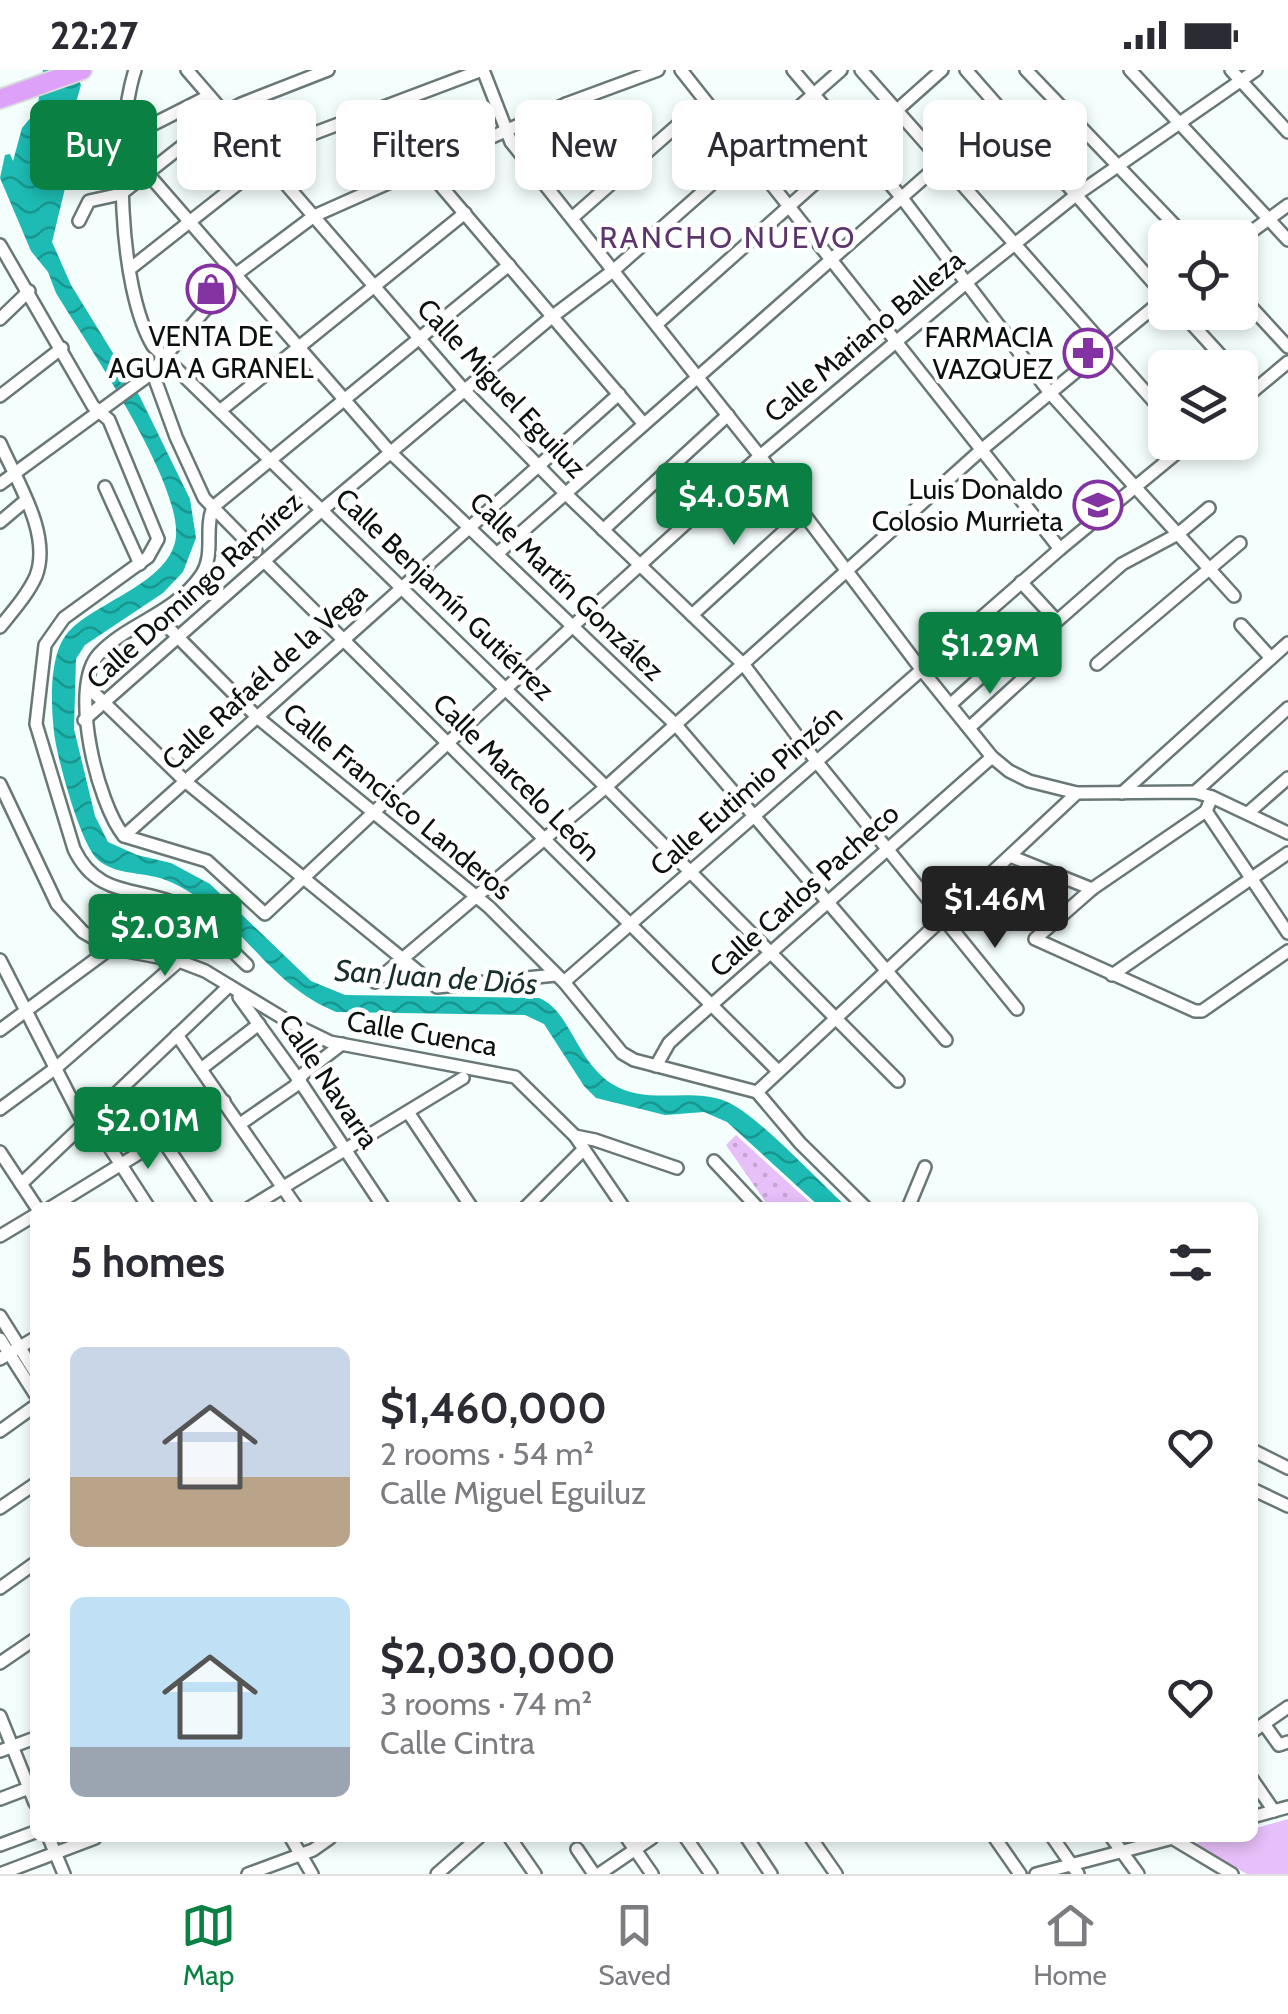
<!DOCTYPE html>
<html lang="en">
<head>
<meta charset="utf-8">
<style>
	body { margin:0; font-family:Cabin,sans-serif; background:#f7f7f7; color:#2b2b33; height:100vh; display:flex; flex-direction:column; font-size:38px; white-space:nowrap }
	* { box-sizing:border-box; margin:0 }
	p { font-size:32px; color:#7c7c81 }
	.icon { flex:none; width:55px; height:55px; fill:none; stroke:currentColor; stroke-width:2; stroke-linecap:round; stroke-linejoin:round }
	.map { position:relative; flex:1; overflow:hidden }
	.sheet { position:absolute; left:30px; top:1132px; width:1228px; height:640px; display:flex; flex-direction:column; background:#fff; border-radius:15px; box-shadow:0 5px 15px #0003 }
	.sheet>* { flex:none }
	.guide { position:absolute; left:30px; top:30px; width:1230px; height:90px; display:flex; gap:20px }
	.controls { position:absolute; left:1148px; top:150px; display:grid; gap:20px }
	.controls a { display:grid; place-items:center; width:110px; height:110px; border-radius:15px; background:#fff; box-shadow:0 5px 15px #0003; font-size:50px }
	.price { position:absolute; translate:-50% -85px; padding:0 22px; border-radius:10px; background:#0b8043; color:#fff; font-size:32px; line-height:65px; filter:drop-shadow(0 2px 5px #0008) }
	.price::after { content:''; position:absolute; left:50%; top:60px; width:30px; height:22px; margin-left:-15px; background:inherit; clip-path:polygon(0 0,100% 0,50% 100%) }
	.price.on { background:#222; color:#fff }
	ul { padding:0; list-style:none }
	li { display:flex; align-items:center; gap:30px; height:250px; padding:0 40px }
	li span { display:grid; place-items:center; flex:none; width:280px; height:200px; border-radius:15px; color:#555 }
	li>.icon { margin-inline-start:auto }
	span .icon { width:120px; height:120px; fill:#fffc; stroke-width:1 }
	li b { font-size:42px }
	h2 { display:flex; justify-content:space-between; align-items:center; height:120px; padding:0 40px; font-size:42px }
	.chip { padding:0 35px; border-radius:15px; background:#fff; box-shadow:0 5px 15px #0003; font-size:35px; line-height:90px }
	.chip.on { background:#0b8043; color:#fff }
	.status { display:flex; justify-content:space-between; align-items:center; height:70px; padding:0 50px; background:#fff; direction:ltr }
	.status svg { height:28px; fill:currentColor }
	.menu { display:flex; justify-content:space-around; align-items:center; height:140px; border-top:2px solid #e1e1e2; background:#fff; font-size:28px; color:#7c7c81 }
	.menu a { display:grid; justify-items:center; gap:5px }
	.menu .on { color:#0b8043 }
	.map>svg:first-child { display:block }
	.grass { fill:url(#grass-dots) }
	.pitch { fill:#e7bff9 }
	.water { fill:url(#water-waves) }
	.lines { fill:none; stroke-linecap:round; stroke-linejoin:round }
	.minor-casing { stroke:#697877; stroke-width:16 }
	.highway-casing { stroke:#d8d9d9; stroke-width:22 }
	.minor { stroke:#fff; stroke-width:11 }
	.highway { stroke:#dea1fa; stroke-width:18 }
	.labels { text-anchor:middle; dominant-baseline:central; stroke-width:9; stroke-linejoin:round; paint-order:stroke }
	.poi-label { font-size:28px; fill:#0b1010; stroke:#fff; text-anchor:end }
	.street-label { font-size:28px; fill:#0b1010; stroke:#fff }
	.neighbourhood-label { font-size:30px; letter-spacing:2.5px; fill:#5c356d; stroke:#fff }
	.water-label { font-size:30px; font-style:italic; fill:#172f2d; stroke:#fff }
</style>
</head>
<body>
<div class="status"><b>22:27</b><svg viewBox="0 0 49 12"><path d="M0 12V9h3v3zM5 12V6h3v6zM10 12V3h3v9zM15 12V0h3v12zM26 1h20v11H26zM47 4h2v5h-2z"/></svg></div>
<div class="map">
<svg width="1288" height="1804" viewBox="0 0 1288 1804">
	<defs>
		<pattern id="grass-dots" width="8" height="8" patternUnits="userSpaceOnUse" patternTransform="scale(2.5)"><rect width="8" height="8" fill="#e7bff9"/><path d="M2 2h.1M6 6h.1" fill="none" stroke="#c5a3d4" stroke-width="1.8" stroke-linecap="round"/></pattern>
		<pattern id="water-waves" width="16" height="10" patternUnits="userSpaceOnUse" patternTransform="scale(2.5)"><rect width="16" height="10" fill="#1dbbb3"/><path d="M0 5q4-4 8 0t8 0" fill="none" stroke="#189790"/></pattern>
	</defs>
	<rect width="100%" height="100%" fill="#f4fefd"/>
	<polygon class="grass" points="736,1065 815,1137 769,1137 726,1075"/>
	<polygon class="pitch" points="1288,1749 1288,1804 1247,1804 1192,1774 1218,1768 1252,1768 1253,1759"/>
	<path class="water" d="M43 0H75L81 15 71 50 76 73 52 172 71 215 140 327 190 429 196 468 183 502 163 523 85 575 76 589 74 659 95 746 108 772 137 785 171 793 210 814 311 911 345 925 539 928C570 940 576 991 612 1014 647 1036 688 1017 725 1031 755 1042 820 1113 847 1137H820L727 1052 704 1042 665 1045 596 1028 584 1016 544 954 525 945 336 942C277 918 251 868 203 831 191 822 170 810 156 807 136 802 115 804 98 790 81 775 59 694 55 669 51 641 48 589 66 565 90 533 172 514 176 466 180 409 87 274 56 223L48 202 31 181 0 108 5 85 10 84 13 91 22 58 37 40Z"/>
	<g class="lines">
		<g class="minor-casing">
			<g id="minor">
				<path d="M135 0C114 65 118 218 153 276L606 717 898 1011"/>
				<polyline points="187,0 464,320 565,423 744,595 816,691 1017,939"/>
				<polyline points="483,0 511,72 760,386 921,599 992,687 1009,701 1029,711 1077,723 1195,722 1212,727 1288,763"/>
				<polyline points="681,0 1060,479"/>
				<polyline points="793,0 902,128 1050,323 1234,526"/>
				<polyline points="861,0 1165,344"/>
				<polyline points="966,0 1165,226"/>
				<polyline points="1026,0 1187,168"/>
				<polyline points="1130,0 1288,170"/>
				<polyline points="1231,0 1288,62"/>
				<polyline points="566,34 623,103"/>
				<polyline points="124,69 209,26"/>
				<polyline points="424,96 643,353"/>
				<polyline points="148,104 390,382 676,655 946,970"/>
				<polyline points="572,148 705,31"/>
				<polyline points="79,151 89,131 121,124 224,43 241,34 328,0"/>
				<polyline points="1240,170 1288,135"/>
				<path d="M0 175 93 336 109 350 158 469 148 487 64 548 45 575 36 654 74 779C98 829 139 816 182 836 203 846 229 879 247 895"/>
				<polyline points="131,198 291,72 482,0"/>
				<polyline points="1240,225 1288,277"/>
				<polyline points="1181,242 1232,298"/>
				<polyline points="0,249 29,221"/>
				<polyline points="657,254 942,0"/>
				<polyline points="152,301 176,367 204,428 256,481"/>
				<polyline points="1240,306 1253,321"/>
				<polyline points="0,326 62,278"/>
				<polyline points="1240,332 1288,292"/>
				<polyline points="221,340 465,143"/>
				<path d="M0 373C16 410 52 464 36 506 28 524 13 541 0 557"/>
				<polyline points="0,414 149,305 235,205 314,146 566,34 658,0"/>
				<polyline points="105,417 140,494"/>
				<path d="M213 437C204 459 215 483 202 504 174 545 129 552 99 584 68 617 98 735 124 766L207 791 265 844 574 555 760 386 966 213 1076 125 1256 0"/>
				<polyline points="213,437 509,195"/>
				<polyline points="0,452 25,431"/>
				<polyline points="603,460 728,345"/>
				<polyline points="498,483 1001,40"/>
				<polyline points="264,491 778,1001"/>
				<polyline points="1021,512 1057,551 1122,494 1178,464 1209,438"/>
				<polyline points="692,545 804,443"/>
				<polyline points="157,546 257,647 489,837 564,912 622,983 634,990 757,1022"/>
				<polyline points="1241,555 1271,588"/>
				<polyline points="1097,594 1240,473"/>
				<polyline points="89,618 186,712 437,917 556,905"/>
				<polyline points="950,635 1002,588"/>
				<polyline points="84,650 322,440 553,246 614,200 841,0"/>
				<polyline points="969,658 1040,593"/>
				<polyline points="0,714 57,834 83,862 111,878 179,891 205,901 291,953 330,972 515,1007 575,1066 624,1138"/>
				<polyline points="1195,722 1288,638"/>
				<polyline points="1122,723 1288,573"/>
				<polyline points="1212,727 1206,741 1092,819 1035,869 1195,941 1202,941 1288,881"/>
				<polyline points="1206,741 1288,863"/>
				<polyline points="1248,743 1288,708"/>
				<polyline points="124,766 619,324"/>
				<polyline points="1010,786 1092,819"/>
				<polyline points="0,890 81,1048 101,1064 149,1138"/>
				<polyline points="1112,905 1288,783"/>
				<polyline points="375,912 606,717 980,381 1165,228"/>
				<polyline points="564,912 1060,479 1190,372"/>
				<polyline points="239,927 299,1010 384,1138"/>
				<polyline points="0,960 111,878"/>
				<polyline points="177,965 297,1138"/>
				<polyline points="656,996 669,973 682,961 992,687"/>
				<polyline points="201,999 259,954"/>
				<polyline points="757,1022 1077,723"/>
				<polyline points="757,1022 800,1073 866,1138"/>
				<polyline points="0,1039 57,997 179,891"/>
				<polyline points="408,1042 472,1138"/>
				<polyline points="240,1054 295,1016 303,1004 342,974"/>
				<polyline points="575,1066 595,1070 677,1098"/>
				<polyline points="162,1069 208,1138"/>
				<polyline points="0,1082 37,1138"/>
				<polyline points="714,1091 758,1138"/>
				<polyline points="21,1114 229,916"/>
				<polyline points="50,1138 224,1031"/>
				<polyline points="249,1138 463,1008"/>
				<polyline points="525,1138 584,1079"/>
				<polyline points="908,1138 925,1097"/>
				<polyline points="0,1166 35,1145"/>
				<polyline points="0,1246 35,1302"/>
				<polyline points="0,1269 35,1324"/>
				<polyline points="0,1289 35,1268"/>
				<polyline points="0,1361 35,1336"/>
				<polyline points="1252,1380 1288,1398"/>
				<polyline points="1252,1419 1288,1436"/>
				<polyline points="0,1438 35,1414"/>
				<polyline points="0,1518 35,1493"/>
				<polyline points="0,1593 35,1569"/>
				<polyline points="0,1646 35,1733"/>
				<polyline points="1264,1654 1279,1675 1288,1672"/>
				<polyline points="1252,1662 1288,1637"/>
				<polyline points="0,1681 35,1668"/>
				<polyline points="1252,1709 1274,1741"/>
				<polyline points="0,1729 29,1718"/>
				<polyline points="1252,1747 1288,1737"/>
				<polyline points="49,1768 64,1804"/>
				<polyline points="291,1768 312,1804"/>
				<polyline points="510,1768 535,1804"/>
				<polyline points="627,1768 652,1804"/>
				<polyline points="686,1768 711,1804"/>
				<polyline points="747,1768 771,1804"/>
				<polyline points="811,1768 836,1804"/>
				<polyline points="995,1768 1020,1804"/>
				<polyline points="1053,1768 1078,1804"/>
				<polyline points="1112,1768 1138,1804"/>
				<polyline points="1172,1768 1232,1804"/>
				<polyline points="0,1775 35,1762"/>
				<polyline points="577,1779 594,1804"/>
				<polyline points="0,1804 95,1768"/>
				<polyline points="248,1804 313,1780 330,1768"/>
				<polyline points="437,1804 478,1768"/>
				<polyline points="599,1804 652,1768"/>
				<polyline points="1036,1804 1173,1768"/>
			</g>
		</g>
		<g class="highway-casing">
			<polyline id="highway" points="0,29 82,0"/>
		</g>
		<use href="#minor" class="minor"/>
		<use href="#highway" class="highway"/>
	</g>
	<defs>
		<g id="shop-ring" transform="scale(2.5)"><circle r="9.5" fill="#fff" stroke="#8232a1" stroke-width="1.5"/><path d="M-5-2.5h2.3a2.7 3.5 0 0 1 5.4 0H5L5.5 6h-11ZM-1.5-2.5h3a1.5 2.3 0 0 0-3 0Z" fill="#8232a1"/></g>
		<g id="pharmacy-ring" transform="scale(2.5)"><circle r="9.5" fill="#fff" stroke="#8232a1" stroke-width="1.5"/><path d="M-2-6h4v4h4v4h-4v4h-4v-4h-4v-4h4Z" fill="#8232a1"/></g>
		<g id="school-ring" transform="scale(2.5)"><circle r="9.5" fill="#fff" stroke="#8232a1" stroke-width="1.5"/><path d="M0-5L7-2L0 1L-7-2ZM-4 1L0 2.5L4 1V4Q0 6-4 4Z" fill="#8232a1"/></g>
	</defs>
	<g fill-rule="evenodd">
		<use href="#shop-ring" x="211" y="219"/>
		<use href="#pharmacy-ring" x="1088" y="283"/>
		<use href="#school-ring" x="1098" y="435"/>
	</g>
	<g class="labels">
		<g class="poi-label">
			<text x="211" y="266" text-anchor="middle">VENTA DE<tspan x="211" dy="32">AGUA A GRANEL</tspan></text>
			<text x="1053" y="267">FARMACIA<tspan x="1053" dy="32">VAZQUEZ</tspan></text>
			<text x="1063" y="419">Luis Donaldo<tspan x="1063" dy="32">Colosio Murrieta</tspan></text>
		</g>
		<g class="street-label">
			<text transform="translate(864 266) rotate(-40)">Calle Mariano Balleza</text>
			<text transform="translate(502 318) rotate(47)">Calle Miguel Eguiluz</text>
			<text transform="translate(567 516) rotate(44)">Calle Martín González</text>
			<text transform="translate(194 520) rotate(-42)">Calle Domingo Ramírez</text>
			<text transform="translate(445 524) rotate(44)">Calle Benjamín Gutiérrez</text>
			<text transform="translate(264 606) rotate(-42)">Calle Rafaél de la Vega</text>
			<text transform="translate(517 707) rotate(45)">Calle Marcelo León</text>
			<text transform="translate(746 720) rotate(-41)">Calle Eutimio Pinzón</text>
			<text transform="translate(398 731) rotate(40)">Calle Francisco Landeros</text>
			<text transform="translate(804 820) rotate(-42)">Calle Carlos Pacheco</text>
			<text transform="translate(422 963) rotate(10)">Calle Cuenca</text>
			<text transform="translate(329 1011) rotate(56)">Calle Navarra</text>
		</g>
		<g class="neighbourhood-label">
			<text x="728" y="167">RANCHO NUEVO</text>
		</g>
		<g class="water-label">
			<text transform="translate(436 907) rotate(4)">San Juan de Diós</text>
		</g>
	</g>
</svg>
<div class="controls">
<a><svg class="icon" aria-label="locate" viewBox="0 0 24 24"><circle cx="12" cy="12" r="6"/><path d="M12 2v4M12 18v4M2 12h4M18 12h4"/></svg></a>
<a><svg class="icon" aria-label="layers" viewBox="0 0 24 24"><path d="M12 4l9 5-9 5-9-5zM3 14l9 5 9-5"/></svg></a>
</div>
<b class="price" style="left:734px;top:478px">$4.05M</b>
<b class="price" style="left:990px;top:627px">$1.29M</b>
<b class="price on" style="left:995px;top:881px">$1.46M</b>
<b class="price" style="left:165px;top:909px">$2.03M</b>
<b class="price" style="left:148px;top:1102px">$2.01M</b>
<div class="guide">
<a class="chip on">Buy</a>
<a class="chip">Rent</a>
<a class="chip">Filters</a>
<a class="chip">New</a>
<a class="chip">Apartment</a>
<a class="chip">House</a>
</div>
<section class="sheet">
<h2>5 homes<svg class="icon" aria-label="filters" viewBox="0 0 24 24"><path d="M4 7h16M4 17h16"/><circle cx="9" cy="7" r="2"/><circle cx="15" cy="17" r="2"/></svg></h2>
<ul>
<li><span style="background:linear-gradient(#c9d6e8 65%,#b9a48a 0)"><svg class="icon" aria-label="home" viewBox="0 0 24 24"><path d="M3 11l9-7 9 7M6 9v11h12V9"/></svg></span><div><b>$1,460,000</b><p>2 rooms · 54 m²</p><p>Calle Miguel Eguiluz</p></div><svg class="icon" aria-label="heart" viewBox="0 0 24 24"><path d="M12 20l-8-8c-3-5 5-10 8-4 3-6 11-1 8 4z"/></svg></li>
<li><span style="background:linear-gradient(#bfe0f5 75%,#9aa5b1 0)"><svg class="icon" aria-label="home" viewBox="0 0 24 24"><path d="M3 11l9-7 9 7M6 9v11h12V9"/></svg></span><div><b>$2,030,000</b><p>3 rooms · 74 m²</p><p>Calle Cintra</p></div><svg class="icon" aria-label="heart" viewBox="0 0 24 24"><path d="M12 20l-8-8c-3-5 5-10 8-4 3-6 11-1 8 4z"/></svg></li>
</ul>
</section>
</div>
<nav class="menu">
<a class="on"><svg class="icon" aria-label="map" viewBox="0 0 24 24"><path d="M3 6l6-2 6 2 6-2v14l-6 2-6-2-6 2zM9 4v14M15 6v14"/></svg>Map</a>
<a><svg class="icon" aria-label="saved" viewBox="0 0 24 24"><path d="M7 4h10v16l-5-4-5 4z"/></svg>Saved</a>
<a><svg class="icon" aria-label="home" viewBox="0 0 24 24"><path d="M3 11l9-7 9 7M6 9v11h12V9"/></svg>Home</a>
</nav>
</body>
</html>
